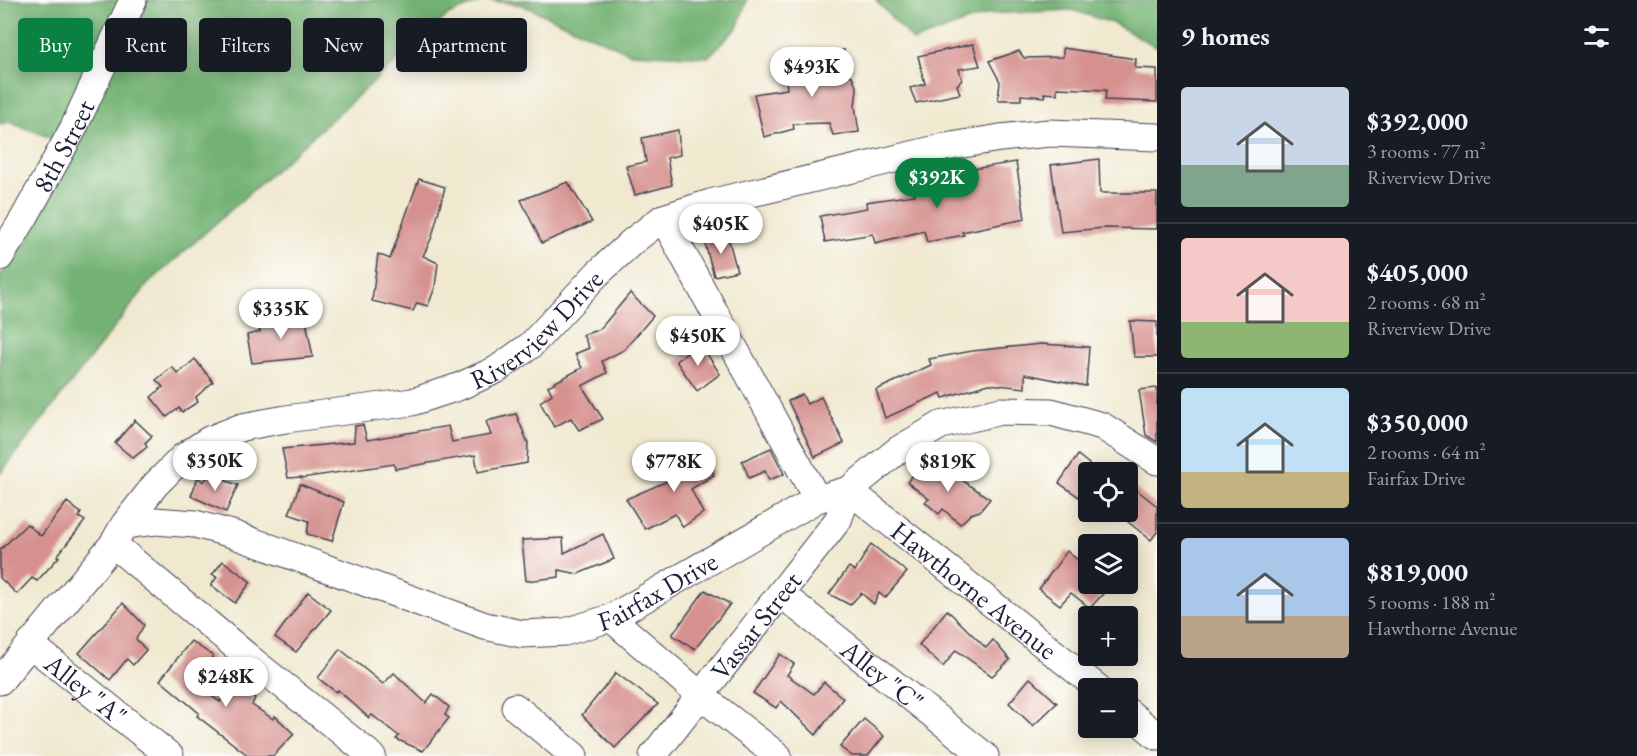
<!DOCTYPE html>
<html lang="en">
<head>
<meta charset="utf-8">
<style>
	body { margin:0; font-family:"EB Garamond",serif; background:#242831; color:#f1f3f6; height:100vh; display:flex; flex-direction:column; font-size:22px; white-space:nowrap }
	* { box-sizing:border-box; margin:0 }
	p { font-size:20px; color:#9ea1a6 }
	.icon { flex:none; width:33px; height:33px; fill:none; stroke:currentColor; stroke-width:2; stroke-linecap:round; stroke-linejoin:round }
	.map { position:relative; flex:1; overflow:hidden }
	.panel { display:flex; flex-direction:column; background:#171b24; width:480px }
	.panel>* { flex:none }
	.guide { position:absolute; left:18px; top:18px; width:570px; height:54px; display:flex; gap:12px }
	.tools { position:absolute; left:1078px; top:462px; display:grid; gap:12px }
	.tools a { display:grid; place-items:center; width:60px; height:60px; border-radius:6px; background:#171b24; box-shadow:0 3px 15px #0003; font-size:30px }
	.price { position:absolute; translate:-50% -51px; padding:0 14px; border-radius:21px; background:#fff; color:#222; font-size:20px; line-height:39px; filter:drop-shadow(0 2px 3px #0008) }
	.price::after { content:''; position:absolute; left:50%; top:36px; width:18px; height:14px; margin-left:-9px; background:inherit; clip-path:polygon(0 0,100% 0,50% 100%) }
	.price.active { background:#0b8043; color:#fff }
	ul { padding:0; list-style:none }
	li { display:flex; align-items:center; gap:18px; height:150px; padding:0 24px }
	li+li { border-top:2px solid #363941 }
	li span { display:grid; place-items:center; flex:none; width:168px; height:120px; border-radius:6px; color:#555 }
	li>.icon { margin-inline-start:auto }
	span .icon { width:72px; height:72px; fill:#fffc; stroke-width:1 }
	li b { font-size:26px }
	h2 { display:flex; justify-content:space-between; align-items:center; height:72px; padding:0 24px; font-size:26px }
	.chip { padding:0 21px; border-radius:6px; background:#171b24; box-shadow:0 3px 15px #0003; font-size:21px; line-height:54px }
	.chip.active { background:#0b8043; color:#fff }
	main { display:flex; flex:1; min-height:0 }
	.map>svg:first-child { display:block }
	.forest { fill:#73b273; stroke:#4a6a57; stroke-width:1.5 }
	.building { fill:#d6918f }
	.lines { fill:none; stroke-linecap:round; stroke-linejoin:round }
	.minor-casing { stroke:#414051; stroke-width:29 }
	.minor { stroke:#fff; stroke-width:27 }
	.labels { text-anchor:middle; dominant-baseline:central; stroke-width:4.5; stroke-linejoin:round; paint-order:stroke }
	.street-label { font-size:27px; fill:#22223b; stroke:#fdfcf7 }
</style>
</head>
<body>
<main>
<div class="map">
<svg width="1157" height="756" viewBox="0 0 1157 756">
	<rect width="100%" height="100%" fill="#fdfcf7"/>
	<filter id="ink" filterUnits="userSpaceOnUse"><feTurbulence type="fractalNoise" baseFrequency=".0167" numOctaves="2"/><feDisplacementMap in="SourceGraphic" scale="12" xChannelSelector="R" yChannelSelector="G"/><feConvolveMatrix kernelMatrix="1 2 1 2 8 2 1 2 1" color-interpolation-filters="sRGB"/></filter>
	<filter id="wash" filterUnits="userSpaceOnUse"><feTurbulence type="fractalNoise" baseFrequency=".008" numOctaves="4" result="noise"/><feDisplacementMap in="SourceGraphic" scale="24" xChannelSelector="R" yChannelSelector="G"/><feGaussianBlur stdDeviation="1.35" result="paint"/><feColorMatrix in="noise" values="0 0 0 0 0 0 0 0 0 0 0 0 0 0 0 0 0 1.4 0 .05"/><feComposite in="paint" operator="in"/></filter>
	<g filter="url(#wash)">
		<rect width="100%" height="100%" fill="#f0e9d0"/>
		<g class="forest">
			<polygon points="0,0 747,0 737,28 708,57 630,53 522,5 485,0 448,15 148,284 0,474 0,277 37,215 55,180 51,138 10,122 0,124"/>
			<polygon points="876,0 1157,0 1157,47 1115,24 1072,10 988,14 913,41"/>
		</g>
		<g id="blocks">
			<g class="building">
				<polygon points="973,44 980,66 959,69 962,80 957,85 960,94 916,103 910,88 925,84 918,56"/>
				<polygon points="1063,48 1136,59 1135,68 1157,69 1157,102 1105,100 1106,90 1057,88 1057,94 1044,93 1045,97 1021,95 1021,100 998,100 1000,82 989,61 1019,51 1024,58 1063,57"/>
				<polygon points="844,50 848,75 852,76 857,89 855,106 859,132 833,135 829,123 793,124 794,129 764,137 754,94 787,89 785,72 800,69 799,60"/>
				<polygon points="678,130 680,155 667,158 672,185 635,195 626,166 646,162 642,138"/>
				<polygon points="1099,159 1100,193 1157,193 1157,229 1104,228 1061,232 1051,165"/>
				<polygon points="1016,162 1025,219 962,232 964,235 927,242 924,231 875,243 873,234 825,242 820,216 867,208 866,202 915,195 913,188 967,175 966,170"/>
				<polygon points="419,179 445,187 432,237 423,256 438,263 435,287 428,306 417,303 413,311 372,301 378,254 390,259"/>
				<polygon points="568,182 592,222 542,243 521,200"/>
				<polygon points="727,233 737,271 714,276 704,240"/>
				<polygon points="630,293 653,316 624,350 602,361 607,373 582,386 603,419 579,430 571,418 554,427 540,402 552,394 548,386 582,368 575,354 589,348 583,335 600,329"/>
				<polygon points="305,316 313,357 252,363 247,335 260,332 258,321"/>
				<polygon points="1130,321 1157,322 1157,357 1134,357"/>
				<polygon points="700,343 720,374 697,391 676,361"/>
				<polygon points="1041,344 1089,347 1086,386 1025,374 1025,388 989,384 943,398 941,393 885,418 876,390 931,365 929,359 972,351"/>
				<polygon points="195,359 213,382 196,397 198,402 182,412 179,408 167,417 151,397 163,387 156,380 172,367 178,374"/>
				<polygon points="1157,388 1157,442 1146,435 1139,390"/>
				<polygon points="802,394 807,404 821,397 844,443 815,457 788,401"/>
				<polygon points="516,414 528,443 527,463 478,472 475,455 395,469 394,464 302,478 302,477 288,478 282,449 354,442 355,426 363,425 367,440 448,426 452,442 491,435 486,421"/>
				<polygon points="135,420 152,436 145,443 147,447 133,458 115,443"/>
				<polygon points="771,448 784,474 769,480 765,471 749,478 742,461"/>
				<polygon points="702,451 714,475 691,489 703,513 683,527 675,514 645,529 626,499 670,480 662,465"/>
				<polygon points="1078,455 1089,464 1089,493 1082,499 1059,483"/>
				<polygon points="925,462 939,472 942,467 990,499 980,511 971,514 960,524 943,509 939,514 925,502 929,499 907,482"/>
				<polygon points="210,475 238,485 226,512 191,496 198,477 203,482"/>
				<polygon points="1128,483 1157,506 1157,532 1151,540 1128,522"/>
				<polygon points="300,484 344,502 332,541 307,534 309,521 289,514"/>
				<polygon points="67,502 81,513 79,517 85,521 57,556 59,557 37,581 32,578 17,594 0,578 0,550 27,524 41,536"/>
				<polygon points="603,534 614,559 578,574 559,570 559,577 526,581 522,540 563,538 564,553"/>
				<polygon points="871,544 907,572 885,598 879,593 874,604 861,593 850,605 829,594 849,567 855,571"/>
				<polygon points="1067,551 1089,569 1089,584 1112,584 1090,608 1071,593 1060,605 1039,589"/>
				<polygon points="223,561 251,582 235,603 211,585 217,577 212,575"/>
				<polygon points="705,590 730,604 695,649 672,635"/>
				<polygon points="308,592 331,610 296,652 275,637"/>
				<polygon points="123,603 144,625 136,639 146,650 133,665 127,659 110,680 79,653"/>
				<polygon points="947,610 986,648 993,640 1010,660 992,676 956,650 943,667 919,645"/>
				<polygon points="191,641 213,656 194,684 220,702 229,688 236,692 239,686 255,698 252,705 273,719 275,716 294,734 273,756 249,756 197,716 199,713 160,680"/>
				<polygon points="340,649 383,684 394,673 426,703 433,694 449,707 445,715 449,718 423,751 396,739 399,736 372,715 369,718 338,690 336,692 318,678"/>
				<polygon points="780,654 794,664 787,675 814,694 824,682 843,698 816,735 781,701 776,708 753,693"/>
				<polygon points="616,673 658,704 615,748 582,715"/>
				<polygon points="1030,678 1057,703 1033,726 1009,703"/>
				<polygon points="864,719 884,736 868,756 852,756 840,747"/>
			</g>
		</g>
	</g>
	<g filter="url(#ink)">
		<use href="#blocks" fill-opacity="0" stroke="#414051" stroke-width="1.5"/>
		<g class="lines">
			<g class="minor-casing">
				<g id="minor">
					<polyline points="663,218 817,499"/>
					<path id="s1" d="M0 257 24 218 73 129 133 0"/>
					<path id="s2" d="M124 525 155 521 195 524 232 534 485 626 522 634 565 632 611 618 817 499 849 490 898 450 941 425 1001 411 1051 412 1102 426 1157 461"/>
					<polyline points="113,544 254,662 372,756"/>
					<path id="s3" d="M781 594 985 756"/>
					<polyline points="611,618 701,696 778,756"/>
					<path id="s4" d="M30 644 170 756"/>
					<path id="s5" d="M0 681 113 544 124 525 155 485 183 457 209 440 242 427 286 419 412 402 458 387 496 370 531 345 597 274 633 241 663 218 710 203 945 147 1000 138 1049 133 1157 137"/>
					<polyline points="515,707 574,756"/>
					<polyline points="1128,712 1157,736"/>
					<path id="s6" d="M653 756 838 520 849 490 1098 688"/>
				</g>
			</g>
			<use href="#minor" class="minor"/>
		</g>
	</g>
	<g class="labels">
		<g class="street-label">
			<text stroke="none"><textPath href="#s1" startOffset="128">8th Street</textPath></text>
			<text stroke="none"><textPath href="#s5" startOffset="675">Riverview Drive</textPath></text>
			<text stroke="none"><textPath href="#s2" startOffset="561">Fairfax Drive</textPath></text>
			<text stroke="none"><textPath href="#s6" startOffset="492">Hawthorne Avenue</textPath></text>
			<text stroke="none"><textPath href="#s6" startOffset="166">Vassar Street</textPath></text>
			<text stroke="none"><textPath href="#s3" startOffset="130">Alley "C"</textPath></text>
			<text stroke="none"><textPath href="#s4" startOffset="72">Alley "A"</textPath></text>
		</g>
	</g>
</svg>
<div class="tools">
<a><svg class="icon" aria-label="locate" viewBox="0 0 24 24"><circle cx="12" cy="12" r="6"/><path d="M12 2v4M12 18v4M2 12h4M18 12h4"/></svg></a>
<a><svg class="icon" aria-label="layers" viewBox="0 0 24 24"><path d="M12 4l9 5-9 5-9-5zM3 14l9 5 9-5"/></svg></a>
<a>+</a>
<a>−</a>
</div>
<b class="price" style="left:812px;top:98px">$493K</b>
<b class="price active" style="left:937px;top:209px">$392K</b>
<b class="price" style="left:721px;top:255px">$405K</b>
<b class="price" style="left:281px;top:340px">$335K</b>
<b class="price" style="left:698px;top:367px">$450K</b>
<b class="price" style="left:215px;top:492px">$350K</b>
<b class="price" style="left:674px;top:493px">$778K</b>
<b class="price" style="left:948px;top:493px">$819K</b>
<b class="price" style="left:226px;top:708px">$248K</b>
<div class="guide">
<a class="chip active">Buy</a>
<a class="chip">Rent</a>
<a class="chip">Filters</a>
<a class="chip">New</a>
<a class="chip">Apartment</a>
</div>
</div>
<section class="panel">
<h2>9 homes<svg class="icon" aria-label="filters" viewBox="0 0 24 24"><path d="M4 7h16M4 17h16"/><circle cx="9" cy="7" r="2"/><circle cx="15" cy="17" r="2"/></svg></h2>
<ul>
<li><span style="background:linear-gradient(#c9d6e8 65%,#7fa58c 0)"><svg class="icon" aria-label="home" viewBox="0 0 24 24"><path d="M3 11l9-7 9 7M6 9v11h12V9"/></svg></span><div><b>$392,000</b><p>3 rooms · 77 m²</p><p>Riverview Drive</p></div></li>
<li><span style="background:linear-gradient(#f6c9c9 70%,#8fb573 0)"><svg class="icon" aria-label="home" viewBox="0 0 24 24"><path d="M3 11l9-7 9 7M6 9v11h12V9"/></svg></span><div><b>$405,000</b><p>2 rooms · 68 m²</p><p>Riverview Drive</p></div></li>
<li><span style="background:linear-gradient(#bfe0f5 70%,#c2b280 0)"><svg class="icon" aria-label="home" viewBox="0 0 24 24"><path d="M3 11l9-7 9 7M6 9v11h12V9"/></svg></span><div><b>$350,000</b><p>2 rooms · 64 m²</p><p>Fairfax Drive</p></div></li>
<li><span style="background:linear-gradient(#a9c7e8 65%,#b9a48a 0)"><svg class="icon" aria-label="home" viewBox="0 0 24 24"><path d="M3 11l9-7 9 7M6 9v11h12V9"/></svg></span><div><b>$819,000</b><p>5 rooms · 188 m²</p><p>Hawthorne Avenue</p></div></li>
</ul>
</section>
</main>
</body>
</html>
